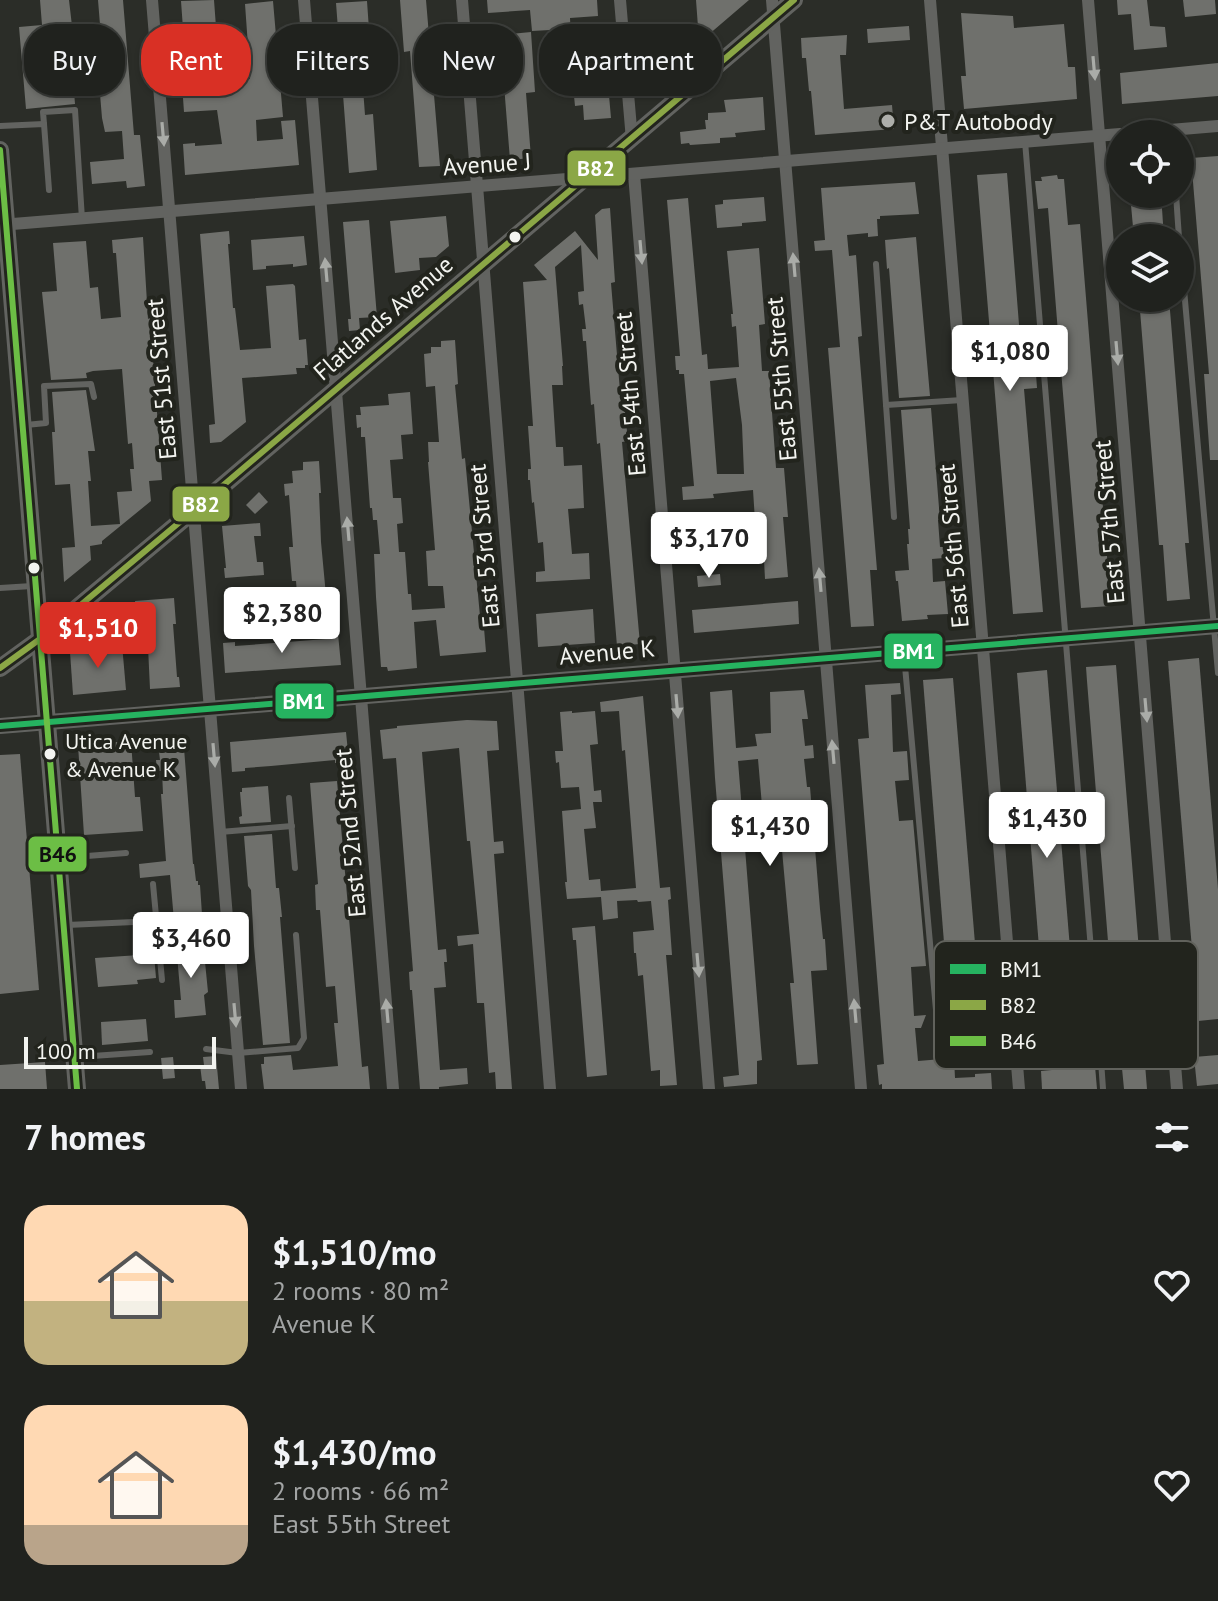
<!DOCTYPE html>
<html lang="en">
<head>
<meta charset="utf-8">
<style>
	body { margin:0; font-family:"PT Sans",sans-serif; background:#282a27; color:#f1f3f6; height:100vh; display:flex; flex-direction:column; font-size:30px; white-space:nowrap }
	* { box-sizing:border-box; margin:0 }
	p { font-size:26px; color:#a2a4a4 }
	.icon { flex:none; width:44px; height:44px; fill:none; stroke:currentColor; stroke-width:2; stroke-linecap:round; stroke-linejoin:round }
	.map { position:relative; height:1089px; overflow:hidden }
	.details { display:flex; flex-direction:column; background:#20221e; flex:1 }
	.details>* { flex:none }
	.guide { position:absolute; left:24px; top:24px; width:800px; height:72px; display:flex; gap:16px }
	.tools { position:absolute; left:1106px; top:120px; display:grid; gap:16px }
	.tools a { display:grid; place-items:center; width:88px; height:88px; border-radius:50%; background:#20221e; box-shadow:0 2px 6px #0004,0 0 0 2px #3d3f3c; font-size:40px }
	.scale { position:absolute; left:24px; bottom:20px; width:192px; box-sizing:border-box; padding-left:8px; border:4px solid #f3f4f0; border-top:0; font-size:22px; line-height:28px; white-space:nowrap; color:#f3f4f0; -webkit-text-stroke:6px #22241d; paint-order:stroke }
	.price { position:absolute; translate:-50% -68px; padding:0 18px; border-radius:8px; background:#fff; color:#222; font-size:26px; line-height:52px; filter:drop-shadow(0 2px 4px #0008) }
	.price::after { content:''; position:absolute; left:50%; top:48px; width:24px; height:18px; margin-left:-12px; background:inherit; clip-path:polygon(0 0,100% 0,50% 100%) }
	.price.current { background:#d93025; color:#fff }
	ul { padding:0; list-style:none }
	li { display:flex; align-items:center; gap:24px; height:200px; padding:0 24px }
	li span { display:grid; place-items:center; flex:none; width:224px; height:160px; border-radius:24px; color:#555 }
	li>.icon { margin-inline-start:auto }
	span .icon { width:96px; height:96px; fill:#fffc; stroke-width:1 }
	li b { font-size:34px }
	h2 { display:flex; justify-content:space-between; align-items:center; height:96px; padding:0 24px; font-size:34px }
	.chip { padding:0 28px; border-radius:32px; background:#20221e; box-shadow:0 2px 6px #0004,0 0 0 2px #3d3f3c; font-size:28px; line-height:72px }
	.chip.current { background:#d93025; color:#fff }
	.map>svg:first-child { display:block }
	.building { fill:#6f706c; fill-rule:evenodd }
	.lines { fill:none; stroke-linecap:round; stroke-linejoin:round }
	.service { stroke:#626360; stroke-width:6 }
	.minor { stroke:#626360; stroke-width:12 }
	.tertiary { stroke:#626360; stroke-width:16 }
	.secondary { stroke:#626360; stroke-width:18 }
	.bus-1-casing { stroke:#22241d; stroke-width:12 }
	.bus-2-casing { stroke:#22241d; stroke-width:12 }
	.bus-3-casing { stroke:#22241d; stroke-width:12 }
	.bus-1 { stroke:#26b360; stroke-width:6 }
	.bus-2 { stroke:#8ba746; stroke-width:6 }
	.bus-3 { stroke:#6cbe45; stroke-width:6 }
	.oneway { fill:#aaaca8 }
	.poi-dot { fill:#adaeaa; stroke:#22241d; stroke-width:3 }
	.bus-dot { fill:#f3f4f0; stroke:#22241d; stroke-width:3 }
	.labels { text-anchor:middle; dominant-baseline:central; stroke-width:8; stroke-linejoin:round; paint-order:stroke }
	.bus-label { font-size:22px; fill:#f3f4f0; stroke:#22241d; text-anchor:start }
	.poi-label { font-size:24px; fill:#f3f4f0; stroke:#22241d; text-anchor:start }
	.street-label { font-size:24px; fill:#f3f4f0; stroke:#22241d }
	.key { fill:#22241d; stroke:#61625c; stroke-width:2 }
	.key-label { font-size:22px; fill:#f3f4f0 }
	.line-badge { stroke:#22241d; stroke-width:3 }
	.badge-label { font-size:22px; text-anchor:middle; font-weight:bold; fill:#fff }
	.pale-badge-label { font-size:22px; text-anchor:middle; font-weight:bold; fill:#111 }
</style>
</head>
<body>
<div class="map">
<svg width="1218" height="1089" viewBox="0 0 1218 1089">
	<rect width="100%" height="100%" fill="#2b2d28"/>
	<g class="building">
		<polygon points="40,0 69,0 72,26 69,26 75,104 26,109 19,27 42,25"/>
		<polygon points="98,0 123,0 134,135 140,135 145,186 127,188 126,181 92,184 90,162 124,159 122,131 105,132 102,118 97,58 95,58 95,47 96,47 95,37 101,37"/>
		<polygon points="214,0 220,81 250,79 248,56 243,57 241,47 248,46 245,4 273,1 283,117 256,120 257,141 283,139 281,121 295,120 299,165 185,175 183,144 195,143 195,146 222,144 217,110 184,112 183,98 188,98 181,1"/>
		<polygon points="400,0 426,0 440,166 419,167 410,51 404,52"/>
		<polygon points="487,0 597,0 598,16 570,18 571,36 550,37 550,30 532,31 530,10 488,13"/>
		<polygon points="696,0 749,0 645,89 640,33 698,27"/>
		<polygon points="1117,0 1147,0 1150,26 1165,27 1167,47 1134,50 1131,14 1118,15"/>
		<polygon points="1183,0 1215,0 1216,14 1185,17"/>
		<polygon points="367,1 371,58 361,58 362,75 365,115 373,114 377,170 349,173 336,3"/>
		<polygon points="961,13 1013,16 1014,28 1064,24 1068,67 1075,67 1077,99 964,109 961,76 966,76"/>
		<polygon points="909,26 910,40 868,43 867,29"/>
		<polygon points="531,32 535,92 526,93 531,158 510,160 500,35"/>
		<polygon points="847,35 846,55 840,55 844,109 892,105 894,129 815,135 811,91 809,91 806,58 802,58 801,38"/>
		<polygon points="1218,63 1218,96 1122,104 1120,73"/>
		<polygon points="607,73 611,118 584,120 583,105 575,106 572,76"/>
		<polygon points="763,97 765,130 735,133 736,137 720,138 720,143 690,145 689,143 681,144 680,132 706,129 705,120 708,120 708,113 726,112 724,100"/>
		<polygon points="1218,156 1218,460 1210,460 1204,374 1209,374 1191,158"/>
		<polygon points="1007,173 1023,375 1036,374 1037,388 1024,389 1043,612 1013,614 977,175"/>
		<polygon points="1057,175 1058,179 1064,179 1068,225 1080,224 1111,606 1081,608 1060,358 1049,359 1048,345 1059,345 1048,208 1038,209 1035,181 1042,181 1041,177"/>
		<polygon points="915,182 919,214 880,216 880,219 877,219 878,236 868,237 868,233 847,235 849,256 856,255 862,336 858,337 877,570 870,570 874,626 851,627 828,348 840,347 832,250 815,251 814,241 825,240 821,188"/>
		<polygon points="1130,194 1161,194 1164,238 1134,238"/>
		<polygon points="764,197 766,221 742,223 742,226 717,228 715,205 723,204 723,200"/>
		<path d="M688 198 702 355 707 354 708 369 739 367 736 326 732 327 731 314H733L727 251 759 248 765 324 759 325 762 371H769L776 468H784L788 517H783L788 577 765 579 763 541 761 535 756 536 753 490 713 494 714 498 683 500 682 487 694 486 684 374H679V370H676L675 356H680L667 200ZM736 378 742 425 744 474H717L710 381Z"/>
		<polygon points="610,208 615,282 611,283 621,403 624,403 628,441 622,442 640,644 617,646 600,443 597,444 594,404 591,405 586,341 583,341 582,329 586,329 583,304 579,305 578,292 584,291 581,245 555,267 563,366 562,366 563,385 552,385 556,447 563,447 564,466 582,465 584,508 568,509 572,554 589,553 590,579 536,582 536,572 545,571 543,542 538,543 534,502 532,503 530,480 528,480 528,469 531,469 528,426 533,426 523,282 547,280 534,265 575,231 598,260 595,215 602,209"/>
		<polygon points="446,216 449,246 436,257 419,258 420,270 395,273 390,221"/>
		<polygon points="369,220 377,317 359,318 360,330 349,331 348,319 351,319 343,222"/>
		<polygon points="229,231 230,244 228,244 233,308 235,308 240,350 271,348 266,286 293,284 295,286 299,340 306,339 308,365 305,365 305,368 296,368 297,374 242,378 246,422 221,442 210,443 209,425 215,424 200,234"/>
		<polygon points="304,236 307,265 293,267 293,264 266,266 266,269 253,270 251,240"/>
		<polygon points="143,237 148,319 150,318 162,480 149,481 151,501 102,541 102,544 90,546 91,560 64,582 62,548 75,547 70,484 55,485 52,432 55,432 52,392 86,390 95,451 88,451 91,481 88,481 91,526 120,524 117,492 132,491 130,469 134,469 132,443 128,444 122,369 93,371 86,373 87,378 51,380 42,292 57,291 53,243 86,241 90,288 98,287 101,319 121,317 116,253 113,253 112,240"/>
		<polygon points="916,237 930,396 899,398 889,268 887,269 885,240"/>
		<polygon points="1139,298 1169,298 1189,543 1185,543 1190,599 1167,601 1163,545 1159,545"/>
		<polygon points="455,340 458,384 455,385 462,459 465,458 480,616 483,616 486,652 440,656 436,620 414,622 417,668 388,671 387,667 381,667 376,597 374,554 380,554 377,520 373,520 372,508 370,508 365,437 361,437 361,427 357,428 356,415 361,415 360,407 389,405 388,394 410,392 413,434 401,435 403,459 390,460 393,498 401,498 403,523 397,524 399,552 405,552 408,594 411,594 412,610 445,608 443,586 428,586 426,551 435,550 428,462 429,462 428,442 439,442 435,386 426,387 424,354 431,353 431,347 441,347 441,341"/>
		<polygon points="931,408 940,520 938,520 940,547 943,547 944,558 932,559 933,582 945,581 948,614 927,615 928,619 902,621 898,581 896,581 895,571 909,570 907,544 909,544 908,529 910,529 901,410"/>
		<polygon points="319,461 321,493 319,493 321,542 328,617 299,619 296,581 292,581 289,547 293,547 289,495 285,496 284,484 293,483 292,471 303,470 303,462"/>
		<polygon points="259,492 268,502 255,514 246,505"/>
		<polygon points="723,518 724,532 739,530 741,551 690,556 690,522"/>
		<polygon points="260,523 261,536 254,536 257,562 263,562 264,575 225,578 224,568 226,568 222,526"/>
		<polygon points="720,574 721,585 698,587 697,576"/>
		<polygon points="254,595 257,623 231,625 229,598"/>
		<polygon points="174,598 176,624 173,624 177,677 179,677 180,687 150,689 147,626 137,627 135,601"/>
		<polygon points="798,601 799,624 694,633 692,610"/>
		<polygon points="593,609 595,643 538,647 536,614"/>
		<polygon points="338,634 341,665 225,673 223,643 235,642 235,646 326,639 325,635"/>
		<polygon points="122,644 126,690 73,695 70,652 75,648"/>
		<polygon points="1199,658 1218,889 1218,1019 1198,1021 1168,661"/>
		<polygon points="1116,665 1145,1025 1142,1026 1147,1089 1124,1089 1118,1027 1115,1028 1087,681 1086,667"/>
		<polygon points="1047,670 1078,1045 1047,1047 1017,673"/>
		<polygon points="953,678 984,1052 953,1055 923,680"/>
		<polygon points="900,683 901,694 891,695 893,752 907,751 909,780 895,781 899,821 913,820 926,966 911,967 914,1016 926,1015 921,1028 915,1028 918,1061 954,1058 955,1078 975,1077 975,1074 991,1073 992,1089 882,1089 882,1084 879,1085 877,1065 884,1064 858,739 869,738 865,685"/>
		<polygon points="732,690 736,748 757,746 755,734 771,733 770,692 804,690 808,719 802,719 805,746 813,745 814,758 804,759 807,787 810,787 820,909 823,939 825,939 827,970 811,971 818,1064 797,1065 790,983 794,983 780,828 764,829 758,759 738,761 762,1060 757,1061 757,1084 724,1087 723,1077 739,1075 715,778 710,692"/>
		<polygon points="643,696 660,888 670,887 671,899 668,900 672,955 666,955 677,1085 660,1086 660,1070 651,1071 643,975 638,976 636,953 634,953 633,932 654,930 651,901 638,902 637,900 617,901 618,918 603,920 601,897 567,899 565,882 567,882 562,811 581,809 579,787 561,788 559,762 556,763 555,751 563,751 560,712 572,711 572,713 595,711 598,744 590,745 594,791 601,790 602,802 593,802 596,828 584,829 589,880 600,879 601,891 636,888 625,750 622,751 619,711 601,712 600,702"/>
		<polygon points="467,720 497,721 499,750 487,751 494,842 503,841 504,853 494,854 512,1089 496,1089 495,1072 489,1073 484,1003 477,1003 473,944 458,946 457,936 479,934 470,841 467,841 459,748 422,752 438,950 446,949 447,962 444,962 446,987 434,988 440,1070 467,1068 468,1084 439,1087 439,1089 420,1089 412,990 410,990 409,972 413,971 396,758 383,759 380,730 397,728 397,726"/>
		<polygon points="346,732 349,762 335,763 335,760 271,766 245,768 245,771 232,772 230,742"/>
		<polygon points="183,735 193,864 194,864 196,881 198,881 198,885 200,885 203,929 175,932 170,875 140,878 139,864 166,861 161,794 163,794 162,771 157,771 156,760 160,760 159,752 165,752 163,737"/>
		<polygon points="131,741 135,797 140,797 143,831 84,835 78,745"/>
		<polygon points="20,754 39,990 0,994 0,755"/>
		<polygon points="337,781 362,1067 368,1066 370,1089 264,1089 261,1064 264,1064 264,1057 291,1055 293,1070 338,1066 334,1023 338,1023 335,986 326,987 320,910 316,910 315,885 318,884 310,783"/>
		<polygon points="268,786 271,822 240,824 239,817 242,816 240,792 242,792 242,788"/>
		<polygon points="272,834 276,888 279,888 282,917 280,917 290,1043 263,1045 254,946 251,890 248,886 244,836"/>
		<polygon points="595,926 607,1075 587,1077 576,940 573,940 572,928"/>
		<polygon points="203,942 208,992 204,995 206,1015 175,1018 174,1000 181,1000 176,944"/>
		<polygon points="154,954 156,978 137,980 138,984 98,987 95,958"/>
		<polygon points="146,1019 148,1041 102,1045 101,1022"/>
		<polygon points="1218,1055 1218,1084 1197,1086 1194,1057"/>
		<polygon points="216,1056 219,1089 206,1089 205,1081 202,1081 200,1065 204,1065 203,1057"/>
		<polygon points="173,1057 175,1078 163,1079 161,1058"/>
		<polygon points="45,1062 47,1089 0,1089 0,1065"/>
		<polygon points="1095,1066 1097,1089 1042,1089 1041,1071"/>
	</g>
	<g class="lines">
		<g class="service">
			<polyline points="44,124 43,112 75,110 82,219"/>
			<polyline points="0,126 44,124 49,190"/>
			<polyline points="1025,141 1097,1023"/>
			<polyline points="1176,194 1179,238"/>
			<polyline points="1180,244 1218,673"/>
			<polyline points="876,264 894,517"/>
			<polyline points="886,405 962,400"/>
			<polyline points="26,425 46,423 44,386 91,384 94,397"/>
			<polyline points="0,588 32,586"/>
			<polyline points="904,655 940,1054"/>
			<polyline points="289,798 295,868"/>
			<polyline points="220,832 292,826"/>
			<polyline points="61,858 126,853"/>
			<polyline points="153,884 162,980"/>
			<polyline points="67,925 134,922"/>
			<polyline points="158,940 228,933"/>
			<polyline points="206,1049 238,1053 298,1048 304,1038 296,935"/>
			<polyline points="78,1057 150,1052"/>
			<polyline points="1103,1089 1100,1046 1110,1045"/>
		</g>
		<g class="minor">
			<polyline points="152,0 241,1089"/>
			<polyline points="304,0 393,1089"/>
			<polyline points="462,0 550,1089"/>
			<polyline points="620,0 632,140"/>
			<polyline points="772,0 861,1089"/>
			<polyline points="930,0 1019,1089"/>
			<polyline points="1088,0 1177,1089"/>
			<polyline points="1122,134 1218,126"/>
			<polyline points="634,174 709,1089"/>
			<polyline points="0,225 1120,134"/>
		</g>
		<polyline class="tertiary" points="0,726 1218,626"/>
		<g class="secondary">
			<polyline points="0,150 77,1089"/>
			<polyline points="0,668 40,639 193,511 794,0"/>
		</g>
		<g class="bus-1-casing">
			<polyline id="bus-1" points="0,726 1218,626"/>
		</g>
		<g class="bus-2-casing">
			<polyline id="bus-2" points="0,668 40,639 193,511 794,0"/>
		</g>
		<g class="bus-3-casing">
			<polyline id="bus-3" points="0,150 77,1089"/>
		</g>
		<use href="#bus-1" class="bus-1"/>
		<use href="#bus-2" class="bus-2"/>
		<use href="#bus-3" class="bus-3"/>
	</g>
	<defs><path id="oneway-solid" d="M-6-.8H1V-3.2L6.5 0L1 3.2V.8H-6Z" transform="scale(2)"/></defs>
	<g class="oneway">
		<use href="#oneway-solid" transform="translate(1094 68) rotate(85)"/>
		<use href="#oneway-solid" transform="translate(163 134) rotate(85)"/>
		<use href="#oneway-solid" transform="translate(641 252) rotate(85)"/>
		<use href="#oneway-solid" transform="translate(794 265) rotate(-95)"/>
		<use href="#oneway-solid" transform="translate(326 270) rotate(-95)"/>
		<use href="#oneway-solid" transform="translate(1117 353) rotate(85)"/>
		<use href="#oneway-solid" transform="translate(348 529) rotate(-95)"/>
		<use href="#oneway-solid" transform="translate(820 580) rotate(-95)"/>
		<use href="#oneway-solid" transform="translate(677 706) rotate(85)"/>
		<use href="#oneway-solid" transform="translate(1146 710) rotate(85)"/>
		<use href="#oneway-solid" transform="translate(833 752) rotate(-95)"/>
		<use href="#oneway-solid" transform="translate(214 755) rotate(85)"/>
		<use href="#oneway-solid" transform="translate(698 965) rotate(85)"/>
		<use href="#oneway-solid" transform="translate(387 1011) rotate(-95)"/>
		<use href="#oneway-solid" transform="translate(855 1011) rotate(-95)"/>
		<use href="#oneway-solid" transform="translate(235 1015) rotate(85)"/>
	</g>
	<circle class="poi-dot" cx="888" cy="121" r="8"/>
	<g class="bus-dot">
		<circle cx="515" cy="237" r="7"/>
		<circle cx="34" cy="568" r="7"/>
		<circle cx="50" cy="754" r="7"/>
	</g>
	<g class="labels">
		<g class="bus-label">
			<text x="65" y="741">Utica Avenue<tspan x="65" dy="28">&amp; Avenue K</tspan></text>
		</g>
		<g class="poi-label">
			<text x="904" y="121">P&amp;T Autobody</text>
		</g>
		<g class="street-label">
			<text transform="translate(487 164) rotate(-4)">Avenue J</text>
			<text transform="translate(383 318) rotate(-41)">Flatlands Avenue</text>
			<text transform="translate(161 379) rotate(-95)">East 51st Street</text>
			<text transform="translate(781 379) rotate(-95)">East 55th Street</text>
			<text transform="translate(630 394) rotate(-95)">East 54th Street</text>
			<text transform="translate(1109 522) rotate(-95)">East 57th Street</text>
			<text transform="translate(484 546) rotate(-95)">East 53rd Street</text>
			<text transform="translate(953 546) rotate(-95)">East 56th Street</text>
			<text transform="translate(607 652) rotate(-5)">Avenue K</text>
			<text transform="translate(350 833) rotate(-95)">East 52nd Street</text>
		</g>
	</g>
	<rect x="934" y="941" width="264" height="128" rx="12" class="key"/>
	<rect x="950" y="964" width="36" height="10" fill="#26b360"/>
	<rect x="950" y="1000" width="36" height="10" fill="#8ba746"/>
	<rect x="950" y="1036" width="36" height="10" fill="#6cbe45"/>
	<g class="key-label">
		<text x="1000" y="977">BM1</text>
		<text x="1000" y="1013">B82</text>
		<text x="1000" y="1049">B46</text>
	</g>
	<g class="line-badge">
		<rect x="566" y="149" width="61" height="38" rx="8" fill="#8ba746"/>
		<rect x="171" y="485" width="60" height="38" rx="8" fill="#8ba746"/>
		<rect x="883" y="632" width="61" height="38" rx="8" fill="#26b360"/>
		<rect x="274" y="682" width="61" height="38" rx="8" fill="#26b360"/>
		<rect x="27" y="835" width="61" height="38" rx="8" fill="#6cbe45"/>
	</g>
	<g class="badge-label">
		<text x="596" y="176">B82</text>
		<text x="201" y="512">B82</text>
		<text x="914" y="659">BM1</text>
		<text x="304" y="709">BM1</text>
	</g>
	<g class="pale-badge-label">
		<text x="58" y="862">B46</text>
	</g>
</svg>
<div class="tools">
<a><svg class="icon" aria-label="locate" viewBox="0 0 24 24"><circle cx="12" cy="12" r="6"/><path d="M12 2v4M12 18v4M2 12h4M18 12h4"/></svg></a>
<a><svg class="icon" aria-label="layers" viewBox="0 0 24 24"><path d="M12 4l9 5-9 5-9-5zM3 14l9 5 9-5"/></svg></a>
</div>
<div class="scale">100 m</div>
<b class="price" style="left:1010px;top:393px">$1,080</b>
<b class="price" style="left:709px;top:580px">$3,170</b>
<b class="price" style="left:282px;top:655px">$2,380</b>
<b class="price current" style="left:98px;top:670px">$1,510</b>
<b class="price" style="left:1047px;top:860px">$1,430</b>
<b class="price" style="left:770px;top:868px">$1,430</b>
<b class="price" style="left:191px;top:980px">$3,460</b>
<div class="guide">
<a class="chip">Buy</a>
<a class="chip current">Rent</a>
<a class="chip">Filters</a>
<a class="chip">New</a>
<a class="chip">Apartment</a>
</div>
</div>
<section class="details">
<h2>7 homes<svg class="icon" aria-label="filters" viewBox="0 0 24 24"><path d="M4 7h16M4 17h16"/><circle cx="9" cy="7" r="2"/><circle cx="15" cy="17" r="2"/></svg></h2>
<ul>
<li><span style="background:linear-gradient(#ffd9b3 60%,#c2b280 0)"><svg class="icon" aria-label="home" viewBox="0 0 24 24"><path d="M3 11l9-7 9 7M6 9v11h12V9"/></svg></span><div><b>$1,510/mo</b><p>2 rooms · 80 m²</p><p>Avenue K</p></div><svg class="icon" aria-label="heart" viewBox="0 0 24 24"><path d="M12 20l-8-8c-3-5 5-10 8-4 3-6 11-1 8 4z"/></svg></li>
<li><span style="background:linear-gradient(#ffd9b3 75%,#b9a48a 0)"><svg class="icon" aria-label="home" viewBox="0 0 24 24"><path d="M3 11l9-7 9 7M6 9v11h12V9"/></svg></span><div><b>$1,430/mo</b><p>2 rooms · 66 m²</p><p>East 55th Street</p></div><svg class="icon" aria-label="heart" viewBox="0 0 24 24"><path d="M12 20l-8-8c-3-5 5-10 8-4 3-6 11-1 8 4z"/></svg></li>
</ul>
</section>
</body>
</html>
